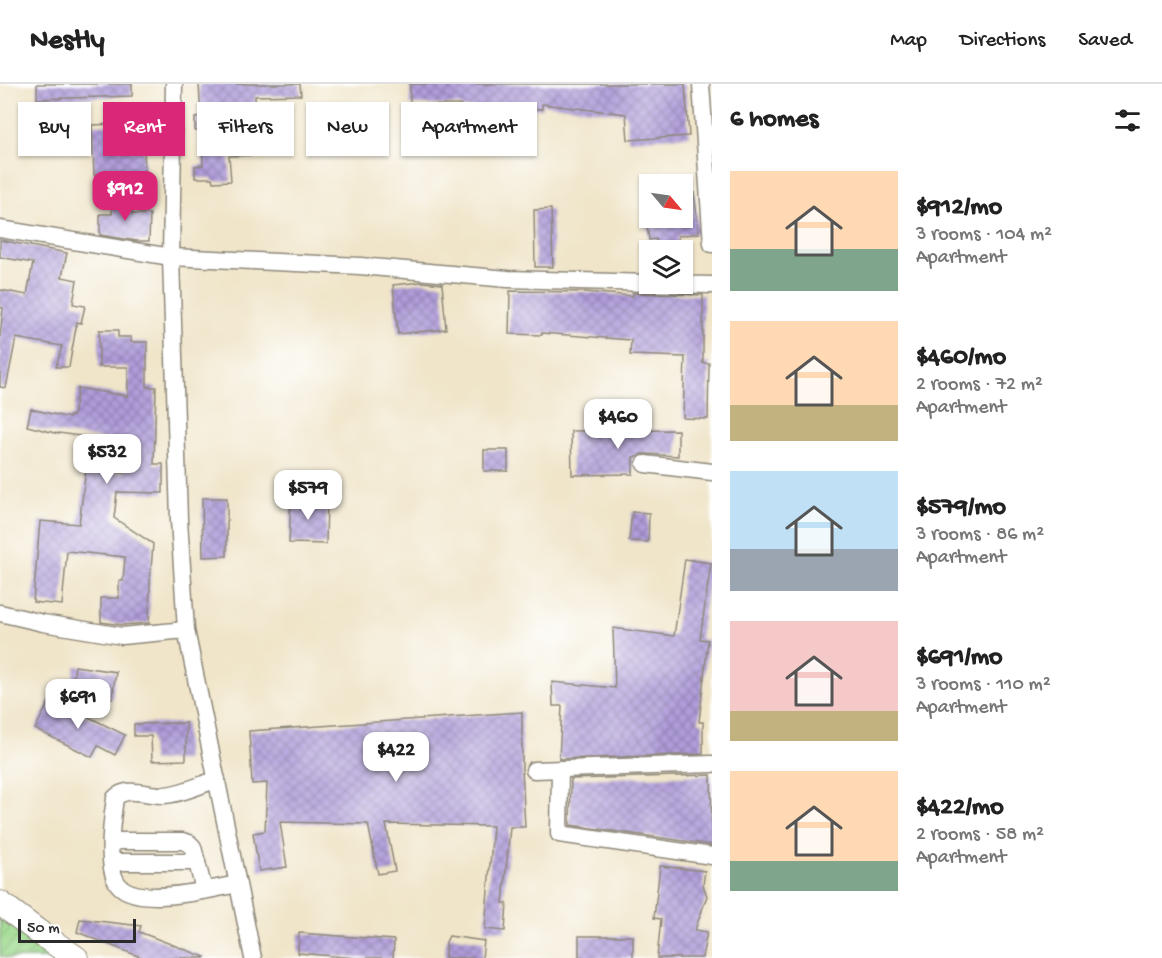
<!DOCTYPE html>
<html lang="en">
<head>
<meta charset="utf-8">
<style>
	body { margin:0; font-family:"Gochi Hand",sans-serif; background:#f6f6f6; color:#222; height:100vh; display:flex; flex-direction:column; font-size:22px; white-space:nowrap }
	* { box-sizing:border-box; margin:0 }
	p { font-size:20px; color:#767676 }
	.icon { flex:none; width:33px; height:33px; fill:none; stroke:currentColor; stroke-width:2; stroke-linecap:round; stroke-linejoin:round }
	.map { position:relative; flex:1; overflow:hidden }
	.sheet { display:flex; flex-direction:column; background:#fff; width:450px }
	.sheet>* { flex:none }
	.guide { position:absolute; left:18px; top:18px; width:570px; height:54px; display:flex; gap:12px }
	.needle { width:39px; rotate:119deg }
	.fabs { position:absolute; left:639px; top:90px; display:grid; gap:12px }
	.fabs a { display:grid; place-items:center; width:54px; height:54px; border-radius:0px; background:#fff; box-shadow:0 2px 4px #0004; font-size:30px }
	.scale { position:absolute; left:18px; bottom:15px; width:118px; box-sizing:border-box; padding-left:6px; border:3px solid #2b2b2b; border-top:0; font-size:16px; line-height:21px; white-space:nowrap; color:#2b2b2b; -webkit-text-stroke:4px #fff; paint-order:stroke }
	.price { position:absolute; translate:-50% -51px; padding:0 14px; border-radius:12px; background:#fff; color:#222; font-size:20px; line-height:39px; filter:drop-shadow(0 2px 3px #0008) }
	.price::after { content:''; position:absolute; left:50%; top:36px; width:18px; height:14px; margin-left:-9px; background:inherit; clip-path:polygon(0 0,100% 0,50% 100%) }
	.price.active { background:#db2777; color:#fff }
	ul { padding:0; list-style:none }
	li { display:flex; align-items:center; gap:18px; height:150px; padding:0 18px }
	li span { display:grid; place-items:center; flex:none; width:168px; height:120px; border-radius:0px; color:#555 }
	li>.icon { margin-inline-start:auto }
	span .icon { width:72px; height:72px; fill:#fffc; stroke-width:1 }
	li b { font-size:26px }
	h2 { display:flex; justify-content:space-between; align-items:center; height:72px; padding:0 18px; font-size:26px }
	.tag { padding:0 21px; border-radius:0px; background:#fff; box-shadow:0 2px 4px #0004; font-size:21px; line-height:54px }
	.tag.active { background:#db2777; color:#fff }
	header { display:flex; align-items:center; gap:36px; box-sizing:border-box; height:84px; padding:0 30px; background:#fff; border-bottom:2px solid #e0e0e0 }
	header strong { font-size:28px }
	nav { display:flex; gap:33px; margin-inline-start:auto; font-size:21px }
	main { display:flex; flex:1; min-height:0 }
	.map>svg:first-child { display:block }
	.garden { fill:url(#garden-furrows); stroke:#64825c; stroke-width:1.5 }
	.building { fill:url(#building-cross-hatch) }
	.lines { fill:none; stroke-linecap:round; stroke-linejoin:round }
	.minor-casing { stroke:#8e887a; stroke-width:19 }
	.highway-casing { stroke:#8e887a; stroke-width:26 }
	.minor { stroke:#fff; stroke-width:16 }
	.highway { stroke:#fff; stroke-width:24 }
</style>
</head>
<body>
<header>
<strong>Nestly</strong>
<nav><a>Map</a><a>Directions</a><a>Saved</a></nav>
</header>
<main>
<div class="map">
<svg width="712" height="874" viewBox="0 0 712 874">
	<defs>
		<pattern id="garden-furrows" width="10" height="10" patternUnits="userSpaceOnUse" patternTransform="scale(1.5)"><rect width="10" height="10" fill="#9dd98d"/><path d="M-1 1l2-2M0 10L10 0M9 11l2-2" fill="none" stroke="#87ba7a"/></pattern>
		<pattern id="building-cross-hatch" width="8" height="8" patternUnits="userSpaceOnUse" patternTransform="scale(1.5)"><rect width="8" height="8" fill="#b09dda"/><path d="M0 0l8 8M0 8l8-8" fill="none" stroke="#8f80b1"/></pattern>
	</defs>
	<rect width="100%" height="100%" fill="#fff"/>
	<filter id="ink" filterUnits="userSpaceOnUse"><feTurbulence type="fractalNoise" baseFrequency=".0167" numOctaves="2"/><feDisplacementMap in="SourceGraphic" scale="12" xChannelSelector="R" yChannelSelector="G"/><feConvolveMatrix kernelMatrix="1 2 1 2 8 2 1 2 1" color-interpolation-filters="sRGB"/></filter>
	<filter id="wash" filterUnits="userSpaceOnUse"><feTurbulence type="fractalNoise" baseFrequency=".008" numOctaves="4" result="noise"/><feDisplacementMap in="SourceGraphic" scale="24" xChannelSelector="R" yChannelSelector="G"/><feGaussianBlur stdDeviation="1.35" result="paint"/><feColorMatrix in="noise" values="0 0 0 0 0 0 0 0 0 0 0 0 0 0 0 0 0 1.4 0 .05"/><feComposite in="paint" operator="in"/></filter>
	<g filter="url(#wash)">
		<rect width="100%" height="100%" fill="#f0e5c9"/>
		<polygon class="garden" points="0,831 59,874 7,874 0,872"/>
		<g id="blocks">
			<g class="building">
				<polygon points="37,0 132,0 132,12 37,15"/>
				<polygon points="199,0 300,0 301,11 255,12 258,71 229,72 231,97 213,98 212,94 195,94 195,82 203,81 202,47 195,47 195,34 201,33"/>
				<polygon points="410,0 685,0 689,52 628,56 626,30 542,20 542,25 461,24 461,21 410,21"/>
				<polygon points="143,39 145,89 94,91 92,41"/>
				<polygon points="694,108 699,149 678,152 678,166 657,166 656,155 649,156 646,134 682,134 682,110"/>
				<polygon points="112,114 132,115 132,130 150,130 149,157 137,157 100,151 100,130 112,130"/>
				<polygon points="551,125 553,183 535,183 534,126"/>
				<polygon points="0,156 67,169 62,193 77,196 73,220 85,222 81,239 77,238 69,283 56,283 62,262 16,254 6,304 0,303 0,253 3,224 0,223 0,206 27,211 33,179 0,173"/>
				<polygon points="422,198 442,200 446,245 398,250 393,201"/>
				<polygon points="510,207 586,208 633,212 633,209 703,211 703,279 709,279 708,335 683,334 685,273 630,271 631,256 542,249 542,251 509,250"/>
				<polygon points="99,246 118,246 118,253 131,253 131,258 147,258 147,303 156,303 154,380 163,380 163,409 117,408 114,434 153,460 150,498 149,539 122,541 101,538 101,514 119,514 119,497 123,497 125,473 67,467 62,521 33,518 40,437 79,440 86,385 124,389 124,358 59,349 59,350 27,342 31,325 69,334 70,332 73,332 78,304 128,312 128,283 99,283"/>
				<polygon points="678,346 678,372 646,370 641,370 638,373 633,373 633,390 572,391 571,347"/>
				<rect x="484" y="366" width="24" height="21"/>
				<polygon points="291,413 327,414 326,460 289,459"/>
				<polygon points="202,414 227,414 227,472 203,473"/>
				<polygon points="632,428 649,429 648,458 629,457"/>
				<polygon points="685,475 711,479 700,555 708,556 699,638 703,638 703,670 559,675 562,622 553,622 552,598 615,604 613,544 674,552"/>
				<polygon points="75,582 116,588 112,615 71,609"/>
				<polygon points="51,614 125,651 115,671 98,662 92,673 35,645"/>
				<polygon points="522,628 522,684 525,743 510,743 503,819 507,819 505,847 485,845 493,742 386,740 395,787 378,790 368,740 280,738 287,783 259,787 253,749 265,747 267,699 252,700 249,647"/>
				<polygon points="186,639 186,676 152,677 151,652 134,652 134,640"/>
				<polygon points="711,691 712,761 570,741 571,695"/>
				<polygon points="660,782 705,787 703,801 707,812 695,846 707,848 702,874 657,874 661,835 654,834"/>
				<polygon points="80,835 141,842 139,848 205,873 204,874 143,874 77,848"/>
				<polygon points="299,849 394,856 393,874 357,874 298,869"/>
				<polygon points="449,852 484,857 482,874 445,874 446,858"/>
				<rect x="579" y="852" width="54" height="22"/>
			</g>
		</g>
	</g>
	<g filter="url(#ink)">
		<use href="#blocks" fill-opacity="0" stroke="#8e887a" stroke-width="1.5"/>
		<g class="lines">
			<g class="minor-casing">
				<g id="minor">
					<polyline points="174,0 171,173 179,436 186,546 253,874"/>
					<polyline points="701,0 712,160"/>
					<polyline points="0,145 171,173 360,182 508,195 650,199"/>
					<polyline points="658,200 712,201"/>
					<polyline points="645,380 712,388"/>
					<polyline points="0,529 43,539 122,552 186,546"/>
					<polyline points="560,685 559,750 712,772"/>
					<polyline points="534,686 712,680"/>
					<path d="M217 695C203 700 176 712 161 711 146 711 127 702 115 714 112 734 106 779 116 797 131 826 212 805 237 800"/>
					<polyline points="111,757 182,757 189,759 193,763 204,806"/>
					<polyline points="112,778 197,778"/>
				</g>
			</g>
			<g class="highway-casing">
				<polyline id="highway" points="0,819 44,852 76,874"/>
			</g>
			<use href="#minor" class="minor"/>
			<use href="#highway" class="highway"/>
		</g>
	</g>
</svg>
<div class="fabs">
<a><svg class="needle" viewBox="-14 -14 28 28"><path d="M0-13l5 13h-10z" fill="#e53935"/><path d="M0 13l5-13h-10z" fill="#767676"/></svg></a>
<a><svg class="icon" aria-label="layers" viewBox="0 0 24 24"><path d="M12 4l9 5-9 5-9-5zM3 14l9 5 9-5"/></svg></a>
</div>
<div class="scale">50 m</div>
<b class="price active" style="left:125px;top:138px">$912</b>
<b class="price" style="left:618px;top:366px">$460</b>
<b class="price" style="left:107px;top:401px">$532</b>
<b class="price" style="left:308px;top:437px">$579</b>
<b class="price" style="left:78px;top:646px">$691</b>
<b class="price" style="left:396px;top:699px">$422</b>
<div class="guide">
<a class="tag">Buy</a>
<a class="tag active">Rent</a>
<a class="tag">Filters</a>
<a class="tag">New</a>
<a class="tag">Apartment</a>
</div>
</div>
<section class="sheet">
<h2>6 homes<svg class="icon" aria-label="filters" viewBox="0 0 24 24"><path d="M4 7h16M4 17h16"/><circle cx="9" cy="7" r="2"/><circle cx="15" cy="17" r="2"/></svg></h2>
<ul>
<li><span style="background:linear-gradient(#ffd9b3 65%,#7fa58c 0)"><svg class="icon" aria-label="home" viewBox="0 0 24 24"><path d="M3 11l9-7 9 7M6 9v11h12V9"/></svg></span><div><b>$912/mo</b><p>3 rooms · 104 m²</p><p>Apartment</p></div></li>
<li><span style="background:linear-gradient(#ffd9b3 70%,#c2b280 0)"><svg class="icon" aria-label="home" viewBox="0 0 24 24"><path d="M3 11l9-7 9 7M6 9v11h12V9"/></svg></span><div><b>$460/mo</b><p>2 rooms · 72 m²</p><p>Apartment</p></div></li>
<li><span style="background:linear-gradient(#bfe0f5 65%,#9aa5b1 0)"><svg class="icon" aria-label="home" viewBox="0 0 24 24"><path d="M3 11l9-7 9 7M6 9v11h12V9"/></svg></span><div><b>$579/mo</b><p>3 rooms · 86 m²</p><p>Apartment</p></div></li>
<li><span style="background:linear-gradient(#f6c9c9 75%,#c2b280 0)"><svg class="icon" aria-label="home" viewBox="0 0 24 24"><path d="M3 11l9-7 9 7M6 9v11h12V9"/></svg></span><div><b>$691/mo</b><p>3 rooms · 110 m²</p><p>Apartment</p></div></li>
<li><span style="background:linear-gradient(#ffd9b3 75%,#7fa58c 0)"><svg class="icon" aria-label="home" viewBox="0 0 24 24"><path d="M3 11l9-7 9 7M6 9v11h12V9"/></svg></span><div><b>$422/mo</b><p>2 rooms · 58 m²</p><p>Apartment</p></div></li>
</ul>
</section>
</main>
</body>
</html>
